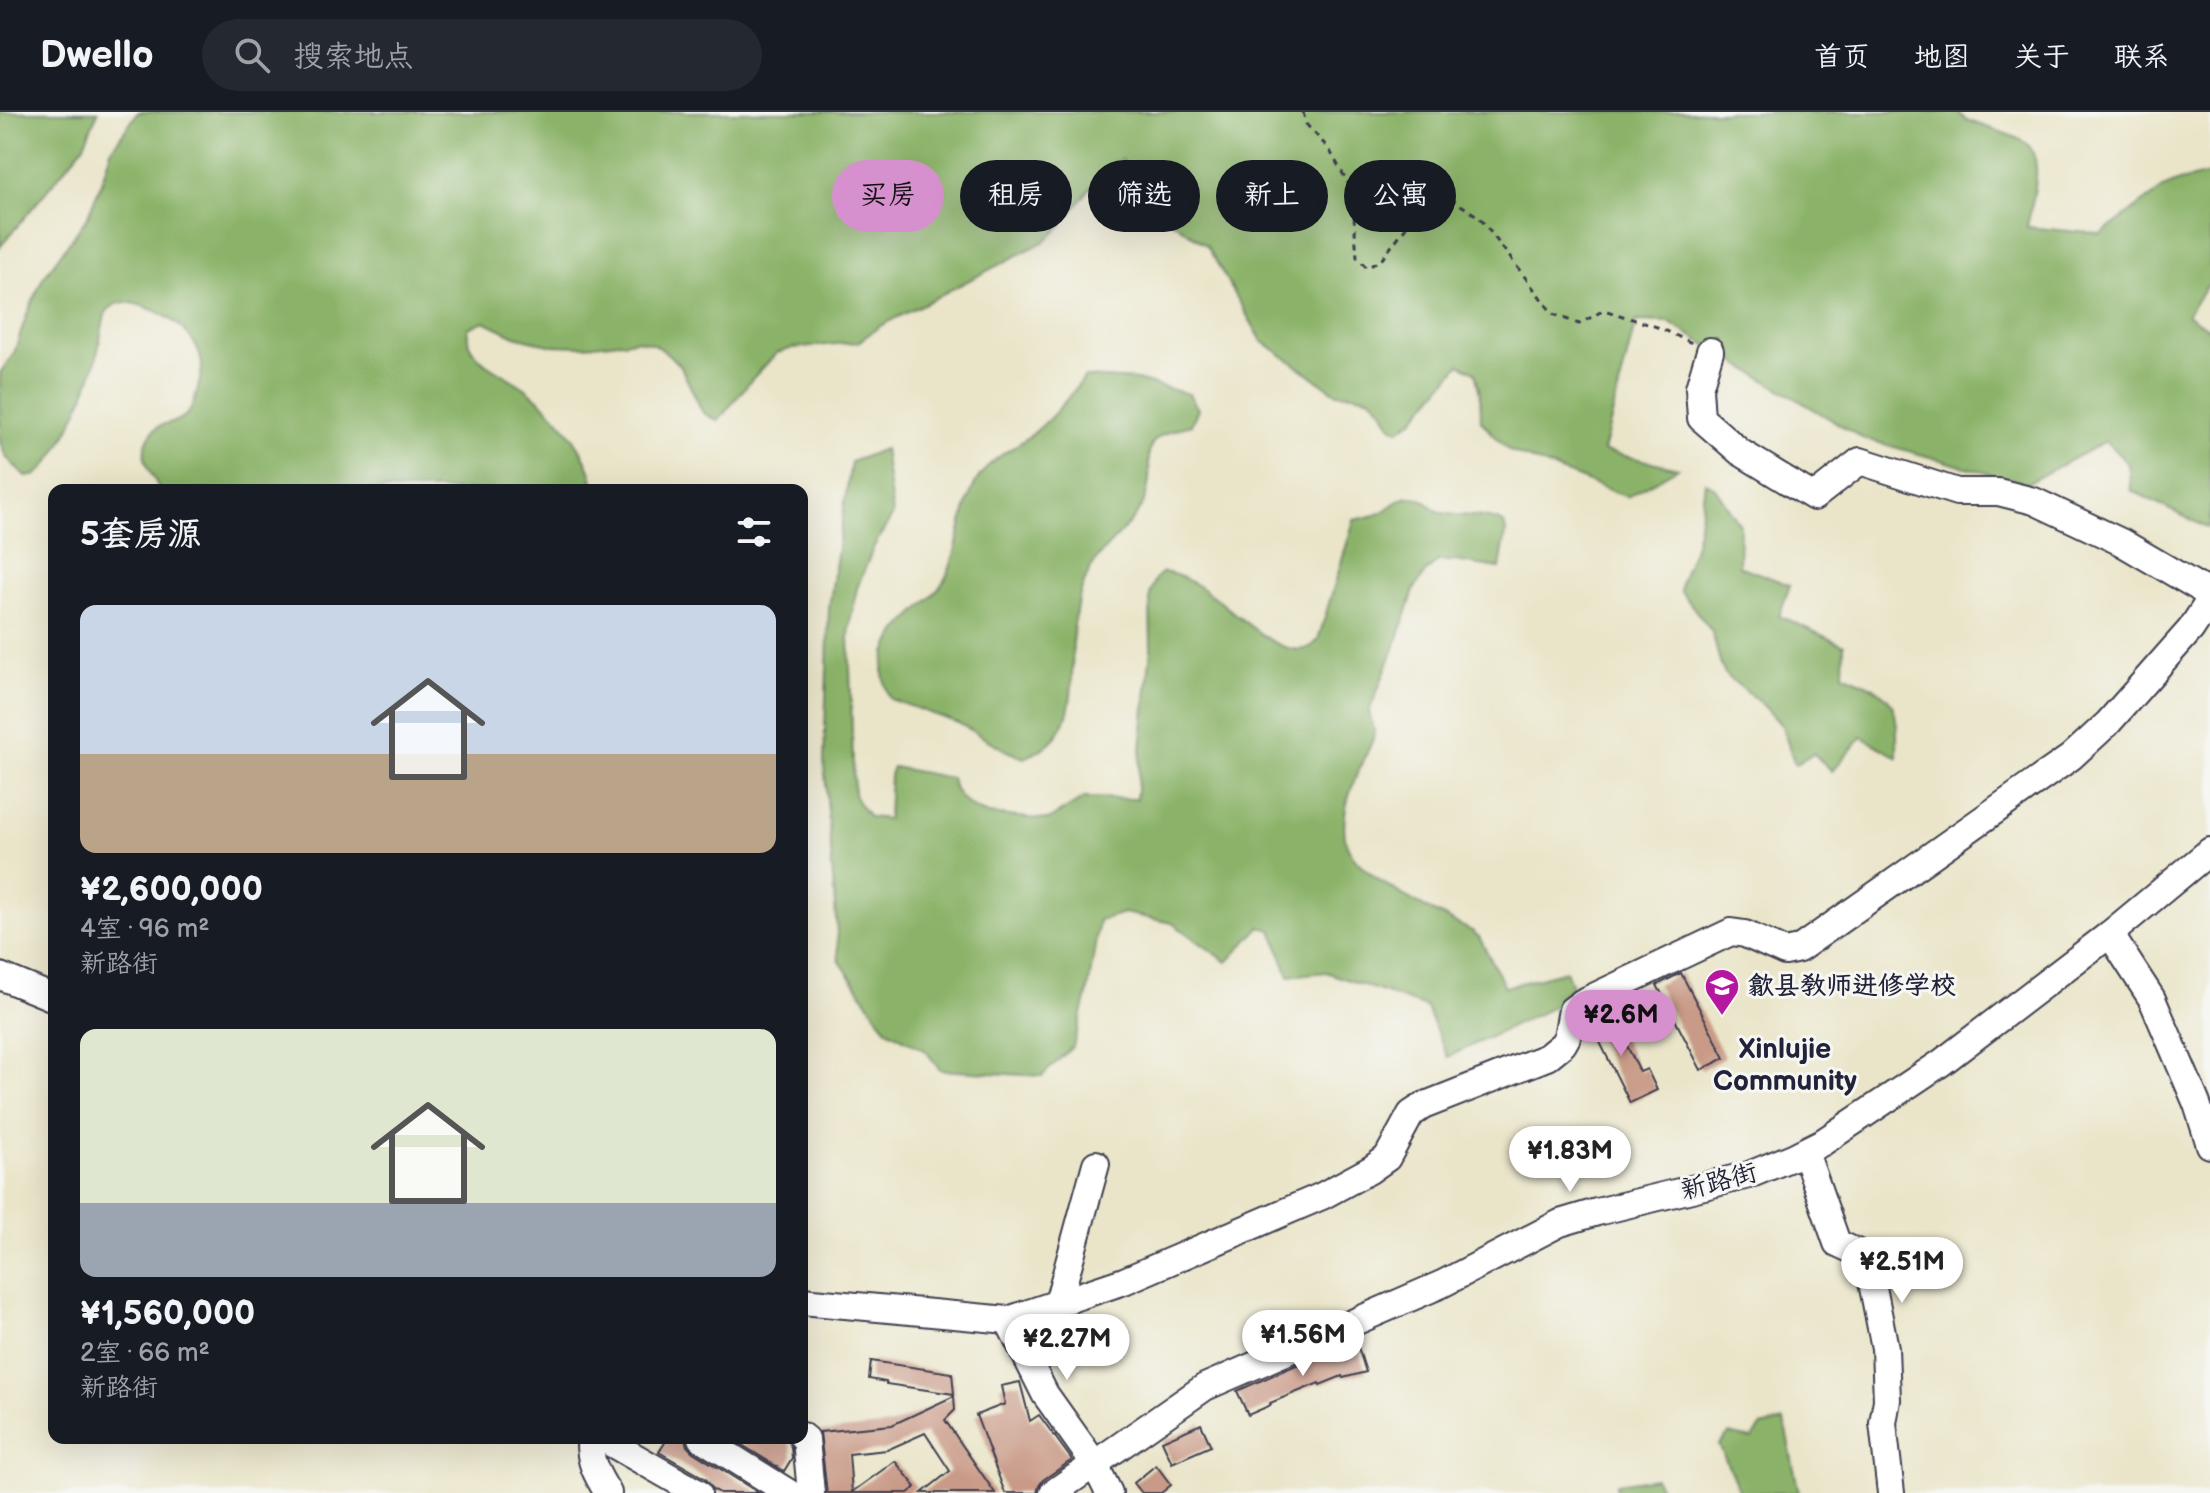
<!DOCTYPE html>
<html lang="zh">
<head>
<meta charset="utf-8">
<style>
	body { margin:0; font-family:"Balsamiq Sans","LXGW WenKai TC",sans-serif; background:#242831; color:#f1f3f6; height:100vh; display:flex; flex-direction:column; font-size:30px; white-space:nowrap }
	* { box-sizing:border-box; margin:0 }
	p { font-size:26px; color:#9ea1a6 }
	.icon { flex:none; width:44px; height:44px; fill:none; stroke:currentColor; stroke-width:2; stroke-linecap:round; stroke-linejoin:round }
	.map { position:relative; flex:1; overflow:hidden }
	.sheet { position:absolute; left:48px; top:372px; width:760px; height:960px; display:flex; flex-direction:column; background:#171b24; border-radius:16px; box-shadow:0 8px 32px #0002 }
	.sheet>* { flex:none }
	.banner { position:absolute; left:832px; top:48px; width:760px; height:72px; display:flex; gap:16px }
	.price { position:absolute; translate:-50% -68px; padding:0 18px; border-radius:28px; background:#fff; color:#222; font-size:26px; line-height:52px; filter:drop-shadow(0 2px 4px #0008) }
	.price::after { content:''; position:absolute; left:50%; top:48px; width:24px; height:18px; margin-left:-12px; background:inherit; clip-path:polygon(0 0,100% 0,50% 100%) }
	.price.active { background:#d690ce; color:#111 }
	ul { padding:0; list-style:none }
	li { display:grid; align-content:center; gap:16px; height:424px; padding:0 32px }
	li span { display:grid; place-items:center; height:248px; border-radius:16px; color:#555 }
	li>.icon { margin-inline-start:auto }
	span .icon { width:144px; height:144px; fill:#fffc; stroke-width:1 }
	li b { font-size:34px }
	h2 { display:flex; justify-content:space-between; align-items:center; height:96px; padding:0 32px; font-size:34px }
	.tag { padding:0 28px; border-radius:36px; background:#171b24; box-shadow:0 8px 32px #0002; font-size:28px; line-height:72px }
	.tag.active { background:#d690ce; color:#111 }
	header { display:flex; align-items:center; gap:48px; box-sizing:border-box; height:112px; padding:0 40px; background:#171b24; border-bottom:2px solid #363941 }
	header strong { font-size:38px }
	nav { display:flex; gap:44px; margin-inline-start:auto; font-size:28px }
	.search { width:560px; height:72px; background:#242831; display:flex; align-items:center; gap:20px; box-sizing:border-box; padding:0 28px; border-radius:44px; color:#9ea1a6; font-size:30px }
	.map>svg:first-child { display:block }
	.forest { fill:#8ab268; stroke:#566a52; stroke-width:2 }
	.building { fill:#c99a87 }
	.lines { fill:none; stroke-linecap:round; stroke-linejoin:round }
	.minor-casing { stroke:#403f50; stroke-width:30 }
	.path { stroke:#403f50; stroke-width:3; stroke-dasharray:6 6; stroke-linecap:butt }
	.minor { stroke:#fff; stroke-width:26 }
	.labels { text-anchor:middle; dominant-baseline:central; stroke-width:6; stroke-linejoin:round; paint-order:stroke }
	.poi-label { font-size:26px; font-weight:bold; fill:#22223b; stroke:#f6f6f2; text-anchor:start }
	.street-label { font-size:26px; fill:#22223b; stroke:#f6f6f2 }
	.neighbourhood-label { font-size:28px; font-weight:bold; fill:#22223b; stroke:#f6f6f2 }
</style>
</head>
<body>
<header>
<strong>Dwello</strong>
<div class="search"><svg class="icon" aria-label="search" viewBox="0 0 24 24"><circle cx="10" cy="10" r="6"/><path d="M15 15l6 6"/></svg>搜索地点</div>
<nav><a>首页</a><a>地图</a><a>关于</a><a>联系</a></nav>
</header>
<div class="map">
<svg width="2210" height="1381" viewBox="0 0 2210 1381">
	<rect width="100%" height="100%" fill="#f6f6f2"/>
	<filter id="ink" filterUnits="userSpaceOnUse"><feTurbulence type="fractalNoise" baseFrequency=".0125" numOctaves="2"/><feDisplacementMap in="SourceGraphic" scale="16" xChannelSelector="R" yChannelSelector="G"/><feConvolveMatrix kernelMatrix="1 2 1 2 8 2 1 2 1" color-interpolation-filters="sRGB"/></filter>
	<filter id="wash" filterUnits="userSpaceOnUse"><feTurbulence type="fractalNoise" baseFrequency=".006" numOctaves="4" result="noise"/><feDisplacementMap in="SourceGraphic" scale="32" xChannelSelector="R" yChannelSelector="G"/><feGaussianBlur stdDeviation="1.8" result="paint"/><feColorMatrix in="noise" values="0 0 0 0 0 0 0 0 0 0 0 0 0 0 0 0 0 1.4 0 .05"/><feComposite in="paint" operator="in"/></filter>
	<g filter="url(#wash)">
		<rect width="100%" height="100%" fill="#eae5c9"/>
		<g class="forest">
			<polygon points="0,0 98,0 83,35 0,135"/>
			<path d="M138 0H1960V3L1967 8C1979 13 2019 25 2026 31 2046 48 2031 94 2027 115L2101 122 2163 76 2179 69 2210 62V170L2187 202 2210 218V412L2207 416 2131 378 2128 352 2106 329 2026 372 1862 326 1668 210 1636 209 1603 339 1678 356 1627 385 1509 339 1481 309 1480 282 1475 260 1460 252 1413 308 1399 318 1391 314 1383 298 1371 286 1354 282 1336 281 1262 229 1207 134 1156 98 1145 84 1133 60 1121 47 1106 56 1060 115 1047 128 880 214 858 230 793 236 777 241 752 267 718 309 703 301 681 255 668 242 654 232 637 228 585 234 549 233 515 224 484 209 468 216C468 221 467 230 470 234 479 254 514 266 530 280 561 306 588 337 595 378H160C153 364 140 348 146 332 157 303 174 317 188 301 195 293 196 282 199 272 200 267 202 260 202 254 200 225 170 203 145 195 128 189 119 187 106 200 100 218 100 237 94 255 86 282 58 351 34 364H25L6 345 0 330V261L14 241 28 199 43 166 87 106 101 72 111 38Z"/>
			<path d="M1085 265 1137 268 1189 282 1198 297 1191 313C1125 329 1161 346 1144 389 1133 416 1101 433 1088 462 1078 482 1074 504 1073 527 1070 576 1081 624 1024 646L1007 639 958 611 890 587C882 568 880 553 889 534 902 505 934 491 947 463 961 433 962 384 983 360 997 342 1019 334 1036 319 1055 304 1070 283 1085 265Z"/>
			<path d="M884 337 893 403 874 434 857 476 851 505 849 524 854 682 858 690 869 705 888 707 890 663 893 655 951 666C955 685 969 696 988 702L1048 708 1084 686 1136 687 1151 536 1150 483 1156 466 1163 460C1183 462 1202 476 1218 488 1239 504 1294 560 1318 528L1354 408C1362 406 1371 405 1378 402 1390 397 1396 386 1411 385 1426 384 1430 398 1443 401 1464 406 1484 401 1504 411L1506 420 1500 456 1455 449H1438L1425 461 1415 476 1397 529 1369 600 1374 618 1373 627C1363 651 1348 677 1345 702 1344 711 1344 725 1347 733 1359 767 1440 803 1472 819L1479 825 1505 875 1566 859 1576 884 1448 945 1426 895 1326 860 1289 864 1272 818 1260 815 1227 850 1172 811 1124 801 1099 808 1087 884 1073 934 1042 964 940 958 926 939 887 918 839 848 824 648 829 495 851 350Z"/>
			<path d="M1705 370 1715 376 1740 413 1739 454 1790 473 1779 504 1844 533 1843 562C1896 584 1898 587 1897 645L1862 625 1832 659 1813 641 1795 653 1782 614 1765 595 1725 562 1721 554 1712 520 1680 478C1681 463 1690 450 1694 435 1700 414 1702 392 1705 370Z"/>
			<polygon points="1784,1309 1799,1381 1740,1381 1719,1333 1729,1322 1752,1327 1761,1315"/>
			<polygon points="1655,1366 1664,1381 1617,1381 1616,1372"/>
		</g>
		<g id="blocks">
			<g class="building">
				<polygon points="1681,861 1725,946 1701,958 1657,873"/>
				<polygon points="1608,896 1640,960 1647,957 1657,978 1630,991 1588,906"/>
				<polygon points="1357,1232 1366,1260 1343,1266 1342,1264 1320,1273 1319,1271 1270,1291 1271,1293 1248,1303 1237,1279 1326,1240 1326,1241"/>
				<polygon points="871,1249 952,1261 954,1282 886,1272 886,1270 869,1267"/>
				<polygon points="1020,1270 1030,1309 1039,1303 1072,1348 1043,1368 1039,1374 1037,1381 1005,1381 976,1303 1005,1292 1001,1274"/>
				<polygon points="954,1284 955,1298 945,1308 995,1381 922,1381 950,1359 925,1321 887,1338 849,1342 852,1380 895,1349 916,1375 908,1381 827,1381 820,1320 892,1313"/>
				<polygon points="1201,1312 1211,1334 1172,1351 1162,1329"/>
				<polygon points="668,1326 685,1326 687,1334 693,1340 759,1381 720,1381 713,1377 706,1367 659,1340"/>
				<polygon points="731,1326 787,1326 791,1335 792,1346 784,1359"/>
				<polygon points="1156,1353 1171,1373 1161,1381 1142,1381 1134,1371"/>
			</g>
		</g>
	</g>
	<g filter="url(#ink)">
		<use href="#blocks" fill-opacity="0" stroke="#403f50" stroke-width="2"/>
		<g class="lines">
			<g class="minor-casing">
				<g id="minor">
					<polyline points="1710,239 1699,276 1701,306 1740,340 1814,385 1860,349 1957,380 1998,380 2034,389 2121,430 2198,475 2210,485"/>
					<polyline points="2110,822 2152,887 2197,992 2210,1033"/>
					<polyline points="0,864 54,886"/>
					<polyline points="1805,1040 1837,1131 1867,1145 1885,1236 1887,1288 1883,1311 1891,1381"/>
					<polyline points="802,1189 1008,1208 1124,1169 1322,1084 1370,1058 1387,1046 1411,1002 1423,994 1547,945 1563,932 1567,925 1572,898 1583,890 1731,820 1745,822 1785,840 1799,837 2071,645 2108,611 2191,517 2210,488"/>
					<polyline points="1058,1191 1096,1052"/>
					<polyline points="1008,1208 1045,1282 1094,1351 1109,1381"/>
					<polyline points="802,1324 806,1327 811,1381"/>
					<path d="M590 1326C589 1349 596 1362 608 1381"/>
					<polyline points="602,1326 698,1381"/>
					<polyline points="701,1326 789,1381"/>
					<polyline points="1053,1381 1205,1275 1442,1172 1560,1111 1597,1100 1749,1063 1795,1044 1823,1030 1941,951 2110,822 2210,739"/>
				</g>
			</g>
			<polyline class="path" points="1303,0 1306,12 1329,37 1352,78 1357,145 1367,156 1382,147 1435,76 1479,105 1553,202 1579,212 1604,198 1660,216 1692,231"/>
			<use href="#minor" class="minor"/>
		</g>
	</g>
	<defs>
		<g id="school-pin" transform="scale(1.8)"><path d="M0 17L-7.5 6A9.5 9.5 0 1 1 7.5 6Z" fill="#b5179e" stroke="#f6f6f2"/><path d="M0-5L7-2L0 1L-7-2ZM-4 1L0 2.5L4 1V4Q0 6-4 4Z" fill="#fff"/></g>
	</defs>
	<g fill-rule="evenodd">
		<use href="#school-pin" x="1722" y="874"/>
	</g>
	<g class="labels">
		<g class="poi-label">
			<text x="1748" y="874">歙县教师进修学校</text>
		</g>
		<g class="street-label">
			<text transform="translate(1719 1070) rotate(-15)">新路街</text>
		</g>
		<g class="neighbourhood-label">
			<text x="1785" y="937">Xinlujie<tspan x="1785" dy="32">Community</tspan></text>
		</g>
	</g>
</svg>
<b class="price active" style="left:1621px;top:946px">¥2.6M</b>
<b class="price" style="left:1570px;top:1082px">¥1.83M</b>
<b class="price" style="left:1902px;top:1193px">¥2.51M</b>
<b class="price" style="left:1303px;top:1266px">¥1.56M</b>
<b class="price" style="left:1067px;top:1270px">¥2.27M</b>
<div class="banner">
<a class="tag active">买房</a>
<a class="tag">租房</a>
<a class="tag">筛选</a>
<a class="tag">新上</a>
<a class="tag">公寓</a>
</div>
<section class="sheet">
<h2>5套房源<svg class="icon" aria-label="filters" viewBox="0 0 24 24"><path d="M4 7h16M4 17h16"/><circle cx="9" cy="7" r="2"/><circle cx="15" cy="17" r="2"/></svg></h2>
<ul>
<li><span style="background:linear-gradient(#c9d6e8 60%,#b9a48a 0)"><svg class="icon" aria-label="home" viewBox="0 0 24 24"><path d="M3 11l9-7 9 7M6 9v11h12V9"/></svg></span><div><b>¥2,600,000</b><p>4室 · 96 m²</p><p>新路街</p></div></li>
<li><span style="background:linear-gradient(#dfe7d0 70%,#9aa5b1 0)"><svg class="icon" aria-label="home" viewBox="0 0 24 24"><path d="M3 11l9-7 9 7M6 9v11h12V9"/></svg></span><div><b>¥1,560,000</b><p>2室 · 66 m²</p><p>新路街</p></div></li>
</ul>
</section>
</div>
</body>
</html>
